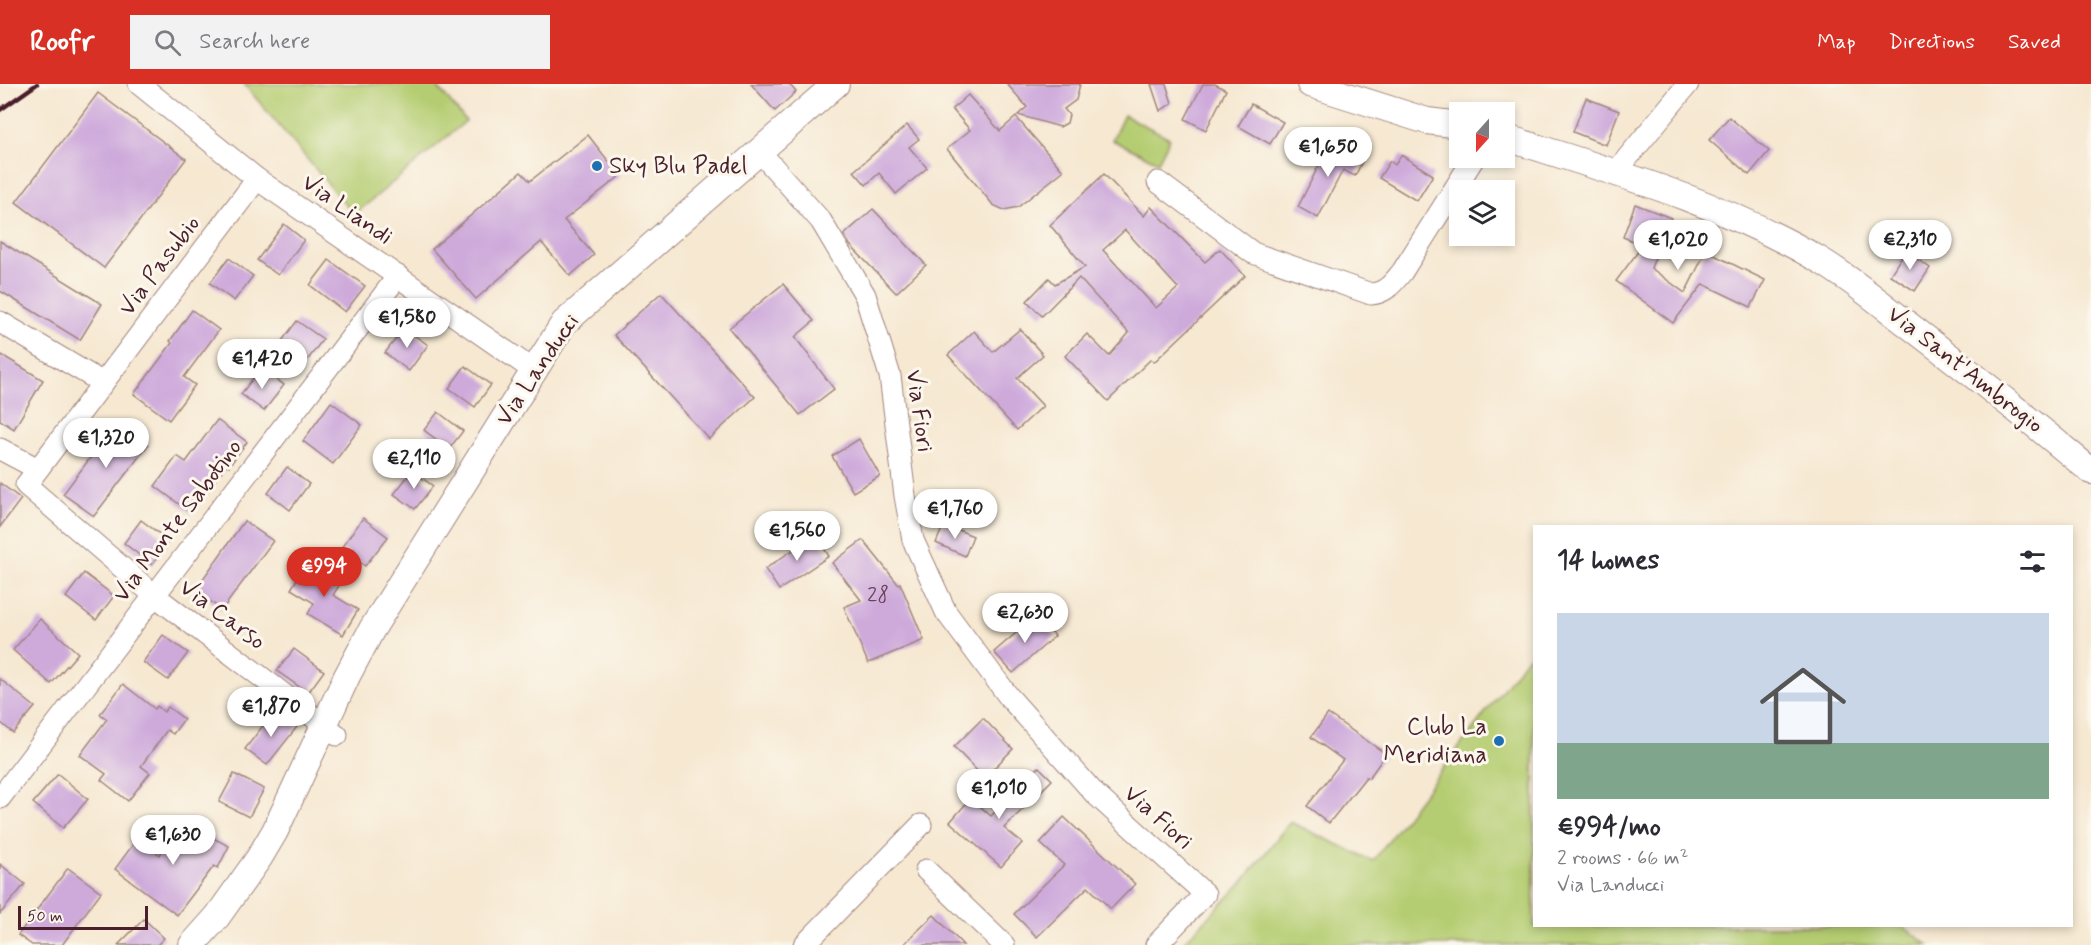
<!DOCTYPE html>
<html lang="en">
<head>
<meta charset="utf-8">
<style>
	body { margin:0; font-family:Mynerve,sans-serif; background:#f2f2f3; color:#2b2b33; height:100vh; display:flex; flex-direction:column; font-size:22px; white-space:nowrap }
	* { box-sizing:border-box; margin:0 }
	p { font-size:20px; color:#7c7c81 }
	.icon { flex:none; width:33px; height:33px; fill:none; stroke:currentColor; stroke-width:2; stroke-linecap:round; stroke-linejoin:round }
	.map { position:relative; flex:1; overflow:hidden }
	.details { position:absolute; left:1533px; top:441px; width:540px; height:402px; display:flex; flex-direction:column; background:#fff; border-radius:0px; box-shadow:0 3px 9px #0003 }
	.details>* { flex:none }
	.needle { width:39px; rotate:201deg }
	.controls { position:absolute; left:1449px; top:18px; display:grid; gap:12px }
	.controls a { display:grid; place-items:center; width:66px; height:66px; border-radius:0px; background:#fff; box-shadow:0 3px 9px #0003; font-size:30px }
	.scale { position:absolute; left:18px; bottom:15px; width:130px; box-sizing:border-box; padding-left:6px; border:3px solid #4a1f2b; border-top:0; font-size:16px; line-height:21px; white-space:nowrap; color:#4a1f2b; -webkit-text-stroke:4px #fbf7ec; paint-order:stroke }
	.price { position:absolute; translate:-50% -51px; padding:0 14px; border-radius:21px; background:#fff; color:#222; font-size:20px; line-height:39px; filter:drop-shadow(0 2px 3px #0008) }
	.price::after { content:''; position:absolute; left:50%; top:36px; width:18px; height:14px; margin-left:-9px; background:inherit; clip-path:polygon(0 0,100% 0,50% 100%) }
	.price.selected { background:#d93025; color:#fff }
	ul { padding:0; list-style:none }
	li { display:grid; align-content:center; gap:12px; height:318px; padding:0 24px }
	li+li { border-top:2px solid #e1e1e2 }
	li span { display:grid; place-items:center; height:186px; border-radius:0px; color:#555 }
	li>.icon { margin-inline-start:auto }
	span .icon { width:108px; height:108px; fill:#fffc; stroke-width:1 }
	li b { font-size:26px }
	h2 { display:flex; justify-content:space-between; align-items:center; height:72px; padding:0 24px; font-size:26px }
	header { display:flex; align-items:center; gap:36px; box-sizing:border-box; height:84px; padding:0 30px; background:#d93025; color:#fff }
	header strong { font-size:28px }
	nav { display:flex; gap:33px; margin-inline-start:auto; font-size:21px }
	.search { width:420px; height:54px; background:#f2f2f3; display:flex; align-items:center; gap:15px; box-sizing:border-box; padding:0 21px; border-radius:0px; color:#7c7c81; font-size:22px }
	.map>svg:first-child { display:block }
	.green { fill:#b5cd72; stroke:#80764e; stroke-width:1.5 }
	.building { fill:#ceaadb; fill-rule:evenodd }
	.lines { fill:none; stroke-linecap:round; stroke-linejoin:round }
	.minor-casing { stroke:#a0847e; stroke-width:23 }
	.tertiary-casing { stroke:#a0847e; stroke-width:28 }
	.minor { stroke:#fff; stroke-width:21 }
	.tertiary { stroke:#fff; stroke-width:26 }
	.rail { stroke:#4a1f2b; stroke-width:4.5 }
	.poi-dot { fill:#1f6fb2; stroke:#fbf7ec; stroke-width:2 }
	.labels { text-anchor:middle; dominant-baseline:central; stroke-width:6; stroke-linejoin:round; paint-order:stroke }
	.number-label { font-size:21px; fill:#6b4257 }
	.poi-label { font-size:24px; fill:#4a1f2b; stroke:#fbf7ec; text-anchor:start }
	.street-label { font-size:24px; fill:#4a1f2b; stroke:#fbf7ec }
</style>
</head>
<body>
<header>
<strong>Roofr</strong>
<div class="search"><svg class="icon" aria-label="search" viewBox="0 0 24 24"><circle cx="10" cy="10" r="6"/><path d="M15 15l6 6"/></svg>Search here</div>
<nav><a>Map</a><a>Directions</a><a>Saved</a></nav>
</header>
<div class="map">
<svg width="2091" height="861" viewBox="0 0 2091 861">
	<rect width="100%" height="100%" fill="#fbf7ec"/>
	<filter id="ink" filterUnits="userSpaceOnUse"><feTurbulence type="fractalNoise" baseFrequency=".0167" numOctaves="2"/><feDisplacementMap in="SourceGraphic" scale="12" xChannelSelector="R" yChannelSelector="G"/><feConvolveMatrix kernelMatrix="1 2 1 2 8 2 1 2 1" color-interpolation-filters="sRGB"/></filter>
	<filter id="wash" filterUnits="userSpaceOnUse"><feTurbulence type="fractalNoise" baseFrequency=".008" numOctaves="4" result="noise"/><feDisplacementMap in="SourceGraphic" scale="24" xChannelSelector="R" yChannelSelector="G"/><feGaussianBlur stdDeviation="1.35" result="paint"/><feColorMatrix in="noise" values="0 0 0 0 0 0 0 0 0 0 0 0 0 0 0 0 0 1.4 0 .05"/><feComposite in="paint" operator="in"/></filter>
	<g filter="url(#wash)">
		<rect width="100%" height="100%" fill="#f6e8d1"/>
		<g class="green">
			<polygon points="244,0 435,0 466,37 354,131"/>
			<polygon points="1124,31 1170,54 1158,78 1112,56"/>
			<polygon points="1528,572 1534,577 1534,842 1902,842 1929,861 1181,861 1241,800 1290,738 1373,777"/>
		</g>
		<g id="blocks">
			<g class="building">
				<polygon points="751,0 789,0 796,8 775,27"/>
				<polygon points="1007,0 1080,0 1076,16 1064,25 1069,31 1067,39 1060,43 1018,31 1027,23"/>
				<polygon points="1151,0 1166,0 1172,19 1160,27"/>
				<polygon points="1203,0 1215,0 1226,6 1206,46 1185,35"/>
				<polygon points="98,9 186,75 104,184 16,118"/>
				<polygon points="968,11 1000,47 1016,33 1063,87 1018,123 1004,126 993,121 947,65 970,46 952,25"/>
				<polygon points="1586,14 1619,27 1606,61 1573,48"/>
				<polygon points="1251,20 1283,38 1270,60 1238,42"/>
				<polygon points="1729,33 1769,67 1749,91 1709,56"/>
				<polygon points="907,41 919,55 909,63 927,84 896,110 879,89 866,101 854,87"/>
				<polygon points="588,51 620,92 564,136 594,171 570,192 541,158 476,215 432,165 521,88 530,97"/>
				<polygon points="1331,57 1352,68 1350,72 1362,78 1355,92 1343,86 1318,134 1298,123"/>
				<polygon points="1401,71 1433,91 1417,117 1379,94 1390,77 1395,81"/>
				<path d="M1104 90 1144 132 1151 123 1205 178 1220 165 1245 192 1154 278 1151 275 1108 317 1065 272 1087 250 1109 272 1129 249 1079 194 1042 232 1027 217 1049 194 1055 200 1085 183 1050 141ZM1125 146 1178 204 1156 224 1103 166Z"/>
				<polygon points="1635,120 1671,134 1651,184 1685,209 1706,167 1765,196 1751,223 1703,200 1673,239 1616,197 1643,161 1623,153"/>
				<polygon points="873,125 926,181 896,209 850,161 844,151"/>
				<polygon points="284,140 304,156 278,191 257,176"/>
				<polygon points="0,157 102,220 80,256 0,207"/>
				<polygon points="1905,167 1930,184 1915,207 1890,191"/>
				<polygon points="229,174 253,192 234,217 210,199"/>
				<polygon points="329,176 365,202 345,228 310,201"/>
				<polygon points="783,200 814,237 795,253 834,305 800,331 729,244"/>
				<polygon points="661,209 755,313 709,355 614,251"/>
				<polygon points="192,226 219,246 184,293 195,301 169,336 134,310 172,259 170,257"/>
				<polygon points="297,237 323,255 304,281 278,262"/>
				<polygon points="404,244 428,261 409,287 385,269"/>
				<polygon points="1020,245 1043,271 1017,294 1043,322 1017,346 948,271 974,247 993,268"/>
				<polygon points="0,270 43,296 14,345 0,336"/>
				<polygon points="465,282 491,301 475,323 449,304"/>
				<polygon points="261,284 284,301 264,327 241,310"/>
				<polygon points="331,318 362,341 333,380 303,357"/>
				<polygon points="438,328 463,347 449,365 424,346"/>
				<polygon points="217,336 247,358 229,382 227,380 191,429 155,402 177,372 186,378"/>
				<polygon points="117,338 148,361 94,432 63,410"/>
				<polygon points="859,355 880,392 853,408 832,372"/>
				<polygon points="287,383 309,400 290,426 268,409"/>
				<polygon points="412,387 433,402 415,425 394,410"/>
				<polygon points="0,399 21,415 0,443"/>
				<polygon points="363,434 388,453 365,482 341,464"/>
				<polygon points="141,436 169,457 152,481 124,459"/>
				<polygon points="244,437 273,457 222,526 195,506"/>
				<polygon points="944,440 973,452 965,472 936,459"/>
				<polygon points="815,451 829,472 779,506 765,485"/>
				<polygon points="863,456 898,500 900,499 924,556 868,579 844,523 861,516 832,479"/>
				<polygon points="308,477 342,497 333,511 358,526 343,551 308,530 314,519 291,505"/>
				<polygon points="84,489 114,512 96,536 66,513"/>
				<polygon points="1037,531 1055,552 1013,589 994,568"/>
				<polygon points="40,535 78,569 51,600 13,566"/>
				<polygon points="163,551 188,569 168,596 143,578"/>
				<polygon points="294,565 324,587 308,609 277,587"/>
				<polygon points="0,595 35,623 13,649 0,638"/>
				<polygon points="123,600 155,625 157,622 164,628 168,623 184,635 173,650 167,646 141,682 150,689 128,717 101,696 106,690 80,671 107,635 100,630"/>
				<polygon points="275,626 297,643 267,681 245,665"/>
				<polygon points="1328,630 1386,670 1369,694 1366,693 1329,739 1307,722 1343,676 1311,653"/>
				<polygon points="983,634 1013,665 984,694 954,663"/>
				<polygon points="1039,683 1052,696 1004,744 1022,759 1001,783 950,738 971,714 991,732"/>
				<polygon points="58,690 88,715 63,744 33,719"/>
				<polygon points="234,690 264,705 249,733 219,718"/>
				<polygon points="1064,733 1135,800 1111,825 1088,803 1037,853 1014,830 1064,781 1040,759"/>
				<polygon points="177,736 229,762 218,784 214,782 177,831 115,785 137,755 160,771"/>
				<polygon points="0,780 25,800 0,830"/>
				<polygon points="68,784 101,808 62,861 32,861 18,851"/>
				<polygon points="934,831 963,861 903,861"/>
				<polygon points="144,835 164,854 157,861 118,861"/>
			</g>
		</g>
	</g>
	<g filter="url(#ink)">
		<use href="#blocks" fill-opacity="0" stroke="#a0847e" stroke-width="1.5"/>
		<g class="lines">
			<g class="minor-casing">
				<g id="minor">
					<polyline points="139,0 257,95 533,286"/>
					<polyline points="760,68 821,137 865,211 890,292 905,412 913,456 946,528 1009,613 1095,710 1205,810 1156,861"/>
					<polyline points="1615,89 1688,0"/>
					<polyline points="257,95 26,401 154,511 337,651"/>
					<path d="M1158 98 1253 169 1371 210C1386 209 1393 199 1402 188L1474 74"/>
					<polyline points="0,238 103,299"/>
					<polyline points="0,365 38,385"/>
					<polyline points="0,714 398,192"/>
					<polyline points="926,786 1004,861"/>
					<polyline points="804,861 921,741"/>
				</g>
			</g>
			<g class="tertiary-casing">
				<g id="tertiary">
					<polyline points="1310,0 1427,37 1460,41"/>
					<path d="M1504 53C1610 87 1721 118 1818 175 1847 192 1879 218 1906 239 1969 287 2030 336 2091 387"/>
					<polyline points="192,861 217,833 259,774 275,747 347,592 372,545 564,239 836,0"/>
				</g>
			</g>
			<use href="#minor" class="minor"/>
			<use href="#tertiary" class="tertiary"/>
			<polyline class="rail" points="0,26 37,0"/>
		</g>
	</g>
	<g class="poi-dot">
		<circle cx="597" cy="82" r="6"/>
		<circle cx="1499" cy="657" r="6"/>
	</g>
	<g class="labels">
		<g class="number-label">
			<text x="878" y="511">28</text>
		</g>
		<g class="poi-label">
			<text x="609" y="82">Sky Blu Padel</text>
			<text x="1487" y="643" text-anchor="end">Club La<tspan x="1487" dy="28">Meridiana</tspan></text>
		</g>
		<g class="street-label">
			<text transform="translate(347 126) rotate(35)">Via Liandi</text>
			<text transform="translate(160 182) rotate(-53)">Via Pasubio</text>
			<text transform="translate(538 286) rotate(-56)">Via Landucci</text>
			<text transform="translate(1965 286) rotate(38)">Via Sant'Ambrogio</text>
			<text transform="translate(919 327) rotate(82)">Via Fiori</text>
			<text transform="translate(178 437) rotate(-53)">Via Monte Sabotino</text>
			<text transform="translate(222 531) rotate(37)">Via Carso</text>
			<text transform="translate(1158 734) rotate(42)">Via Fiori</text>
		</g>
	</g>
</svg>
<div class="controls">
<a><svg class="needle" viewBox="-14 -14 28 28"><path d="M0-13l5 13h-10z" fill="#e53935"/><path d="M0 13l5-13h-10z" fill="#7c7c81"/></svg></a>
<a><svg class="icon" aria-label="layers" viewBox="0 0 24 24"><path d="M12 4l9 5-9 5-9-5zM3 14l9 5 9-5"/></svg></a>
</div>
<div class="scale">50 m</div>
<b class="price" style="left:1328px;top:94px">€1,650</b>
<b class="price" style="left:1678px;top:187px">€1,020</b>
<b class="price" style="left:1910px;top:187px">€2,310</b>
<b class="price" style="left:407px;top:265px">€1,580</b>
<b class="price" style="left:262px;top:306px">€1,420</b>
<b class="price" style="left:106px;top:385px">€1,320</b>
<b class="price" style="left:414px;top:406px">€2,110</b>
<b class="price" style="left:955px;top:456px">€1,760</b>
<b class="price" style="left:797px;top:478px">€1,560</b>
<b class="price selected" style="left:324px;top:514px">€994</b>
<b class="price" style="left:1025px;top:560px">€2,630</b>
<b class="price" style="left:271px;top:654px">€1,870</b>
<b class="price" style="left:999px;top:736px">€1,010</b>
<b class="price" style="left:173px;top:782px">€1,630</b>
<section class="details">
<h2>14 homes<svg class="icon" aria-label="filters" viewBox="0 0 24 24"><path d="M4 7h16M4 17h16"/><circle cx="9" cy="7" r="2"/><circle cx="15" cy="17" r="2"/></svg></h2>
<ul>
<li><span style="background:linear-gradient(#c9d6e8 70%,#7fa58c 0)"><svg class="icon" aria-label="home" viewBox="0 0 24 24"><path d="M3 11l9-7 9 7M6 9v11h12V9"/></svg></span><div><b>€994/mo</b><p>2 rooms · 66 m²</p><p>Via Landucci</p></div></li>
</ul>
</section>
</div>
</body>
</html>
